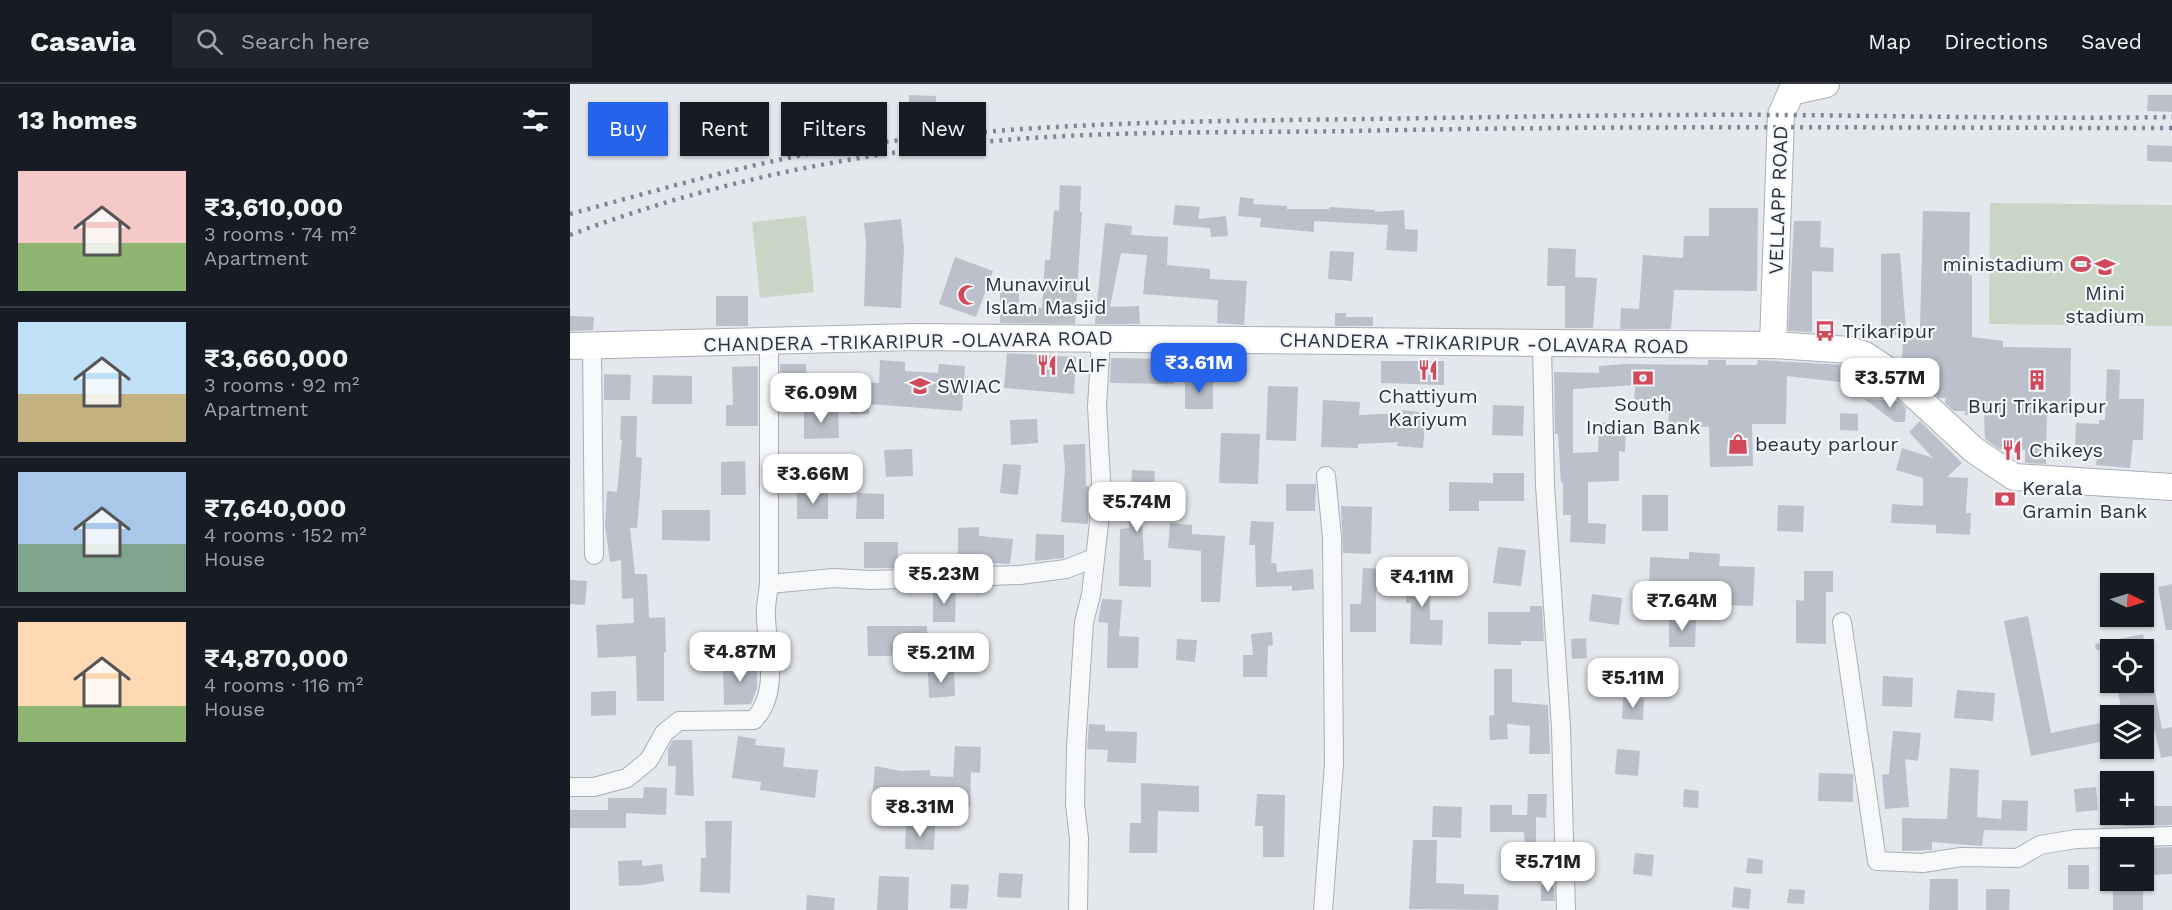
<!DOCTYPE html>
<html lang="en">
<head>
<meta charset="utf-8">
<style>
	body { margin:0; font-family:"Work Sans",sans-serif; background:#20242c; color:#f1f3f6; height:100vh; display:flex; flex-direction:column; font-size:22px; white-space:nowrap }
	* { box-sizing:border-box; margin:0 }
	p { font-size:20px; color:#9ea1a6 }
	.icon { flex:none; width:33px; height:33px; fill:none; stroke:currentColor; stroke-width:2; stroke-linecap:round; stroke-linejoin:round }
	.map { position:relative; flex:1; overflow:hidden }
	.panel { display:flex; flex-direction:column; background:#171b24; width:570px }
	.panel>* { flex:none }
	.top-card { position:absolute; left:18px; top:18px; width:570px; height:54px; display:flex; gap:12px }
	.needle { width:39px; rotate:94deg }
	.fabs { position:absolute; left:1530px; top:489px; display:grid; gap:12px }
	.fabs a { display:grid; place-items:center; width:54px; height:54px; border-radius:0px; background:#171b24; box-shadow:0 2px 4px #0004; font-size:30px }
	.price { position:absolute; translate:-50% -51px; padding:0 14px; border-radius:12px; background:#fff; color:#222; font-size:20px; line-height:39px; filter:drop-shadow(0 2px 3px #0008) }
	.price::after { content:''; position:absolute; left:50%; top:36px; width:18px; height:14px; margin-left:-9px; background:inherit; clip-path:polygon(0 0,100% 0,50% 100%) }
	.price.on { background:#2563eb; color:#fff }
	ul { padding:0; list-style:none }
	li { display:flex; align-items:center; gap:18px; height:150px; padding:0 18px }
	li+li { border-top:2px solid #363941 }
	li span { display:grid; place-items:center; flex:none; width:168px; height:120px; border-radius:0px; color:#555 }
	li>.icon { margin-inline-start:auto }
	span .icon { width:72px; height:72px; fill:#fffc; stroke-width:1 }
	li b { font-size:26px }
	h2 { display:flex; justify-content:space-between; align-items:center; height:72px; padding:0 18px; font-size:26px }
	.pill { padding:0 21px; border-radius:0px; background:#171b24; box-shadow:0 2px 4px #0004; font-size:21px; line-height:54px }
	.pill.on { background:#2563eb; color:#fff }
	header { display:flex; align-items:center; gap:36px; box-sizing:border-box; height:84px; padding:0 30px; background:#171b24; border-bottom:2px solid #363941 }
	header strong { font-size:28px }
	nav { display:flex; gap:33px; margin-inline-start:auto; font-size:21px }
	.search { width:420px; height:54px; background:#20242c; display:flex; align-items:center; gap:15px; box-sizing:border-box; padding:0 21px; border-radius:0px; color:#9ea1a6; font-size:22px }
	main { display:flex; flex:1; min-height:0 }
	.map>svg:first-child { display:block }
	.green { fill:#c9d6c5 }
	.building { fill:#bbc0ca }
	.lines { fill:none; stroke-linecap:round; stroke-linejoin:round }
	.street-casing { stroke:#a9aeb7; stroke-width:20 }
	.secondary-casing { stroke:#a9aeb7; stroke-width:28 }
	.street { stroke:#f7f8fa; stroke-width:18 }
	.secondary { stroke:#fff; stroke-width:26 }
	.rail { stroke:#7d8696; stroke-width:4.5; stroke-dasharray:3 6; stroke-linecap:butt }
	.labels { text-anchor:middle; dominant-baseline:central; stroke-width:4.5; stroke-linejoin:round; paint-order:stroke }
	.street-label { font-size:20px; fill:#2b3445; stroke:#f4f6f9 }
	.poi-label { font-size:20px; fill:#2b3445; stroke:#f4f6f9; text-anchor:start }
</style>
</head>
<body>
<header>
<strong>Casavia</strong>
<div class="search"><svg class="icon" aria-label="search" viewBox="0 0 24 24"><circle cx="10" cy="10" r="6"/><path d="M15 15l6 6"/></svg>Search here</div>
<nav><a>Map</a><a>Directions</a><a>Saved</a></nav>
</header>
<main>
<section class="panel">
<h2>13 homes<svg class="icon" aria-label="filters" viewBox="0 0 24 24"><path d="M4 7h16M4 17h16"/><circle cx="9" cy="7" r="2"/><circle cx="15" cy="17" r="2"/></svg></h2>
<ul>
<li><span style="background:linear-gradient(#f6c9c9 60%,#8fb573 0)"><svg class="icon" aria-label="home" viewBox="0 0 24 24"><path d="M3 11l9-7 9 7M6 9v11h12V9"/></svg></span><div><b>₹3,610,000</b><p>3 rooms · 74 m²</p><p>Apartment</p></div></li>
<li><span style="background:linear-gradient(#bfe0f5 60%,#c2b280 0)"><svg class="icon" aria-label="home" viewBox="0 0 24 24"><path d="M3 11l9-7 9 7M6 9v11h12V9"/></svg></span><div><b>₹3,660,000</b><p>3 rooms · 92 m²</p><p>Apartment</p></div></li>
<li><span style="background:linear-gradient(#a9c7e8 60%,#7fa58c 0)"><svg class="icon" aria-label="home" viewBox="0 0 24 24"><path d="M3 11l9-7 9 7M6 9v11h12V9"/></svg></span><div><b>₹7,640,000</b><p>4 rooms · 152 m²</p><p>House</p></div></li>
<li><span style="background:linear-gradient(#ffd9b3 70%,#8fb573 0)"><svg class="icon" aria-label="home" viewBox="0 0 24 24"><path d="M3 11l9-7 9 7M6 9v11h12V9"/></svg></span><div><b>₹4,870,000</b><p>4 rooms · 116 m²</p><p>House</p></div></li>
</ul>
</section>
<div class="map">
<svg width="1602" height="826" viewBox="0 0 1602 826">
	<rect width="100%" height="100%" fill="#e4e7ec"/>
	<g class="green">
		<polygon points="1420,119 1602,121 1602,242 1419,240"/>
		<polygon points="236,132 244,208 190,214 182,138"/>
	</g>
	<g class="building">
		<polygon points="339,11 366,12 366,34 339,33"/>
		<polygon points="1578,11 1602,11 1602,28 1577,27"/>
		<polygon points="1577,61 1602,62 1602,78 1577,77"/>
		<polygon points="490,101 511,102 510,128 512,128 505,240 430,239 430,203 449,203 449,225 472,224 475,176 480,176 484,126 489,127"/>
		<polygon points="670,113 684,115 683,120 717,122 717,125 759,125 760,123 805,126 805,128 834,126 835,145 848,146 847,168 816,166 818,141 744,137 744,148 690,143 691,134 668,132"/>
		<polygon points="605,121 630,123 628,135 656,132 658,152 641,153 640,144 603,141"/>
		<polygon points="1139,124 1188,124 1187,207 1104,206 1101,245 1050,245 1051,224 1069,225 1073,171 1113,174 1114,152 1139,152"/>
		<polygon points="1353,127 1400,128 1399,191 1402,191 1402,253 1433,257 1433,263 1501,264 1500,329 1477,328 1476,380 1455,379 1455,366 1429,365 1415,355 1414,329 1395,331 1395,327 1384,327 1375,319 1376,314 1369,314 1332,280 1333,251 1311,251 1311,170 1330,169 1336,245 1350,244"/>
		<polygon points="331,135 334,164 331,224 294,222 296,158 294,139"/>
		<polygon points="1224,137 1251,137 1250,163 1264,164 1263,188 1242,187 1242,248 1218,247"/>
		<polygon points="535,139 562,142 561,151 598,153 597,181 640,185 640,195 677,197 674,241 647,239 648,216 573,210 577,171 551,169 540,223 569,222 570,240 525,240"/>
		<polygon points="978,164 1006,165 1005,193 1027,194 1023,244 995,244 995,202 977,202"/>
		<polygon points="760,167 784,168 782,197 758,195"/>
		<polygon points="385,173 423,187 406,233 369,220"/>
		<rect x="146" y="212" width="32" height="30"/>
		<polygon points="765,229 776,229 776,233 803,233 803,242 765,242"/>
		<polygon points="0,232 24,233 23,246 0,247"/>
		<polygon points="437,269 506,273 504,310 434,304"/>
		<polygon points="541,274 605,275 604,300 540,299"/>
		<polygon points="310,276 335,278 335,287 368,289 369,280 395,282 392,327 299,320 299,330 280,330 280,298 309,299"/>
		<polygon points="1138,276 1156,276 1156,281 1187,281 1188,276 1275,281 1293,294 1284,308 1270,298 1217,292 1216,340 1182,340 1183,382 1140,383 1139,343 1098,341 1099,329 1082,329 1082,323 1064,323 1065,301 1003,305 1003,369 1028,368 1029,338 1056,340 1055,368 1049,367 1049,397 1018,398 1018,439 1036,440 1035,460 1000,458 1001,431 993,431 993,399 991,399 988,350 985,350 984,288 1029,289 1029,282 1056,280 1138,281"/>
		<polygon points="811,277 874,277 874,301 811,299"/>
		<polygon points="210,280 236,280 237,313 210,314"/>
		<polygon points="188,282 188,342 156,342 156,321 163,321 162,283"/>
		<polygon points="1537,285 1550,286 1549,315 1574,315 1573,356 1563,356 1560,384 1526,381 1528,365 1505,364 1506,339 1529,340 1529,336 1535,336"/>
		<polygon points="34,290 61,291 60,316 34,316"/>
		<polygon points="83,291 122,292 122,320 82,320"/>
		<rect x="615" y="296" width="28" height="29"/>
		<polygon points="698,302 728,303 726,357 696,356"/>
		<polygon points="1294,315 1329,317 1336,324 1335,338 1325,338"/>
		<polygon points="753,316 790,318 789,331 830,329 831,326 856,329 853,364 827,362 828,358 788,360 788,364 751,363"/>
		<polygon points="923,321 954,322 953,352 922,351"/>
		<polygon points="234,325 268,325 269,354 234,355"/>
		<polygon points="1270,329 1288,330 1288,347 1270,346"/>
		<polygon points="51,332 67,332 66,373 72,374 70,409 67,444 60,444 65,490 77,490 79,534 95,533 96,568 94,569 94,617 67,617 66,572 28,574 26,541 64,539 63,514 52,515 51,476 40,478 35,441 37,407 47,408 52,356 50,355"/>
		<polygon points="467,335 468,359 441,361 440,336"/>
		<polygon points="1350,337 1392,379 1377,393 1398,394 1396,429 1401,429 1400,451 1366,449 1366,441 1321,439 1322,420 1353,422 1353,394 1326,386 1332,364 1363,374 1339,348"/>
		<polygon points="651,349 690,350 688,400 649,399"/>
		<polygon points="515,360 516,402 519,402 518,440 491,438 495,385 493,361"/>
		<polygon points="342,365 343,392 316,393 314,366"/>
		<polygon points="175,377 176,411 151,411 151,378"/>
		<polygon points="433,380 451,381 448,411 430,409"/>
		<polygon points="562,386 585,387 583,412 580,412 581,436 572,436 574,476 581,476 581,503 549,502 550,445 559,444"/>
		<polygon points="923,389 954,389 954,417 909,417 909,427 879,427 879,398 923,399"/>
		<polygon points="716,400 746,400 745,427 716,427"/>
		<rect x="227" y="407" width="31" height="28"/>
		<polygon points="287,409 314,410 314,435 286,435"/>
		<rect x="1072" y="411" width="26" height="36"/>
		<polygon points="1208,421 1234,422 1233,448 1207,447"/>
		<polygon points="771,422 802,423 801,470 773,469"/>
		<polygon points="92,426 140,426 140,457 92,456"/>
		<polygon points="681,437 704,438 701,479 706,479 707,488 743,485 744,505 722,507 722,502 686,503 685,461 679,461"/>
		<polygon points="600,439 622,441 622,450 655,452 650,518 631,518 631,467 598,464"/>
		<polygon points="409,443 409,452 443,455 440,480 388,477 388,444"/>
		<polygon points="466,450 494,451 494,474 465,477"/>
		<rect x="294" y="458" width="34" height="26"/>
		<polygon points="928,463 956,466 951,502 923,499"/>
		<polygon points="1119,468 1150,470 1149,482 1185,483 1183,522 1157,521 1158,510 1116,507 1117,504 1079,502 1080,473 1119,475"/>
		<polygon points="836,481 859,481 860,536 873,536 872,561 840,560 841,519 836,519"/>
		<polygon points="793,484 815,485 814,506 806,506 806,548 780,548 780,520 791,520"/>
		<polygon points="1234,487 1263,487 1263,508 1256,508 1256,560 1226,559 1226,516 1234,517"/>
		<polygon points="0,496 17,497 15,521 0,520"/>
		<polygon points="1602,500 1602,546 1596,546 1588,503"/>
		<polygon points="386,504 385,538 363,538 363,505"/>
		<polygon points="1022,510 1052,514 1049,541 1019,537"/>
		<polygon points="532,515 552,516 549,552 569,553 568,584 537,584 538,539 528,538"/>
		<polygon points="960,522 972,522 974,557 951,557 951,561 918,560 918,528 960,528"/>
		<polygon points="1458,532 1481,649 1540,637 1540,656 1461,672 1434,537"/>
		<polygon points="1099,534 1126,534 1125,563 1099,563"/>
		<polygon points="297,542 357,542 358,565 322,567 322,572 298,572"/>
		<polygon points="702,548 703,561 698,562 697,593 673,593 673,571 683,571 681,550"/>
		<polygon points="1573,550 1576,566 1526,566 1525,560"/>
		<polygon points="1016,554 1017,574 1002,575 1001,555"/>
		<polygon points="607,555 627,556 625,578 606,576"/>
		<polygon points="187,579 187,604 181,620 154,621 153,580"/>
		<polygon points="924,585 942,585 942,618 978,621 980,670 959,670 960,642 937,640 938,655 920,656 919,632 924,631"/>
		<rect x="1083" y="585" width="16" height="18"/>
		<polygon points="384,587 385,612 359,614 358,588"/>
		<polygon points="1313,592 1343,594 1342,623 1312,622"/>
		<polygon points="1546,598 1583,598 1592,645 1602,643 1602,672 1591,674 1585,647 1574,650 1574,632 1553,632"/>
		<polygon points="1387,606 1425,609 1423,637 1384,634"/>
		<polygon points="46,607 46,631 21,632 21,608"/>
		<polygon points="1053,614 1074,615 1073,636 1052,635"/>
		<polygon points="519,640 535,641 535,647 567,648 566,679 537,678 538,666 517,665"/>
		<polygon points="1323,647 1351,649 1348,677 1335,675 1339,723 1315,725 1312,691 1319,690"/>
		<polygon points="168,652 186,655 185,661 215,664 213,683 248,686 245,714 190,706 191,698 162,694"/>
		<polygon points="103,656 122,656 124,712 105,711 106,682 98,682 98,665"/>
		<polygon points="385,662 411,663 410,689 401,688 400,723 371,722 371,719 302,717 305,682 330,687 360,686 360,692 383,693"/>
		<polygon points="1047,665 1070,667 1068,692 1045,690"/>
		<polygon points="1380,684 1409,686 1407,733 1431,735 1432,716 1458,717 1457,747 1414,746 1412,762 1362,758 1362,766 1332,767 1332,734 1377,735"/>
		<polygon points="1249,689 1283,690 1283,718 1248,717"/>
		<polygon points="571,699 629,702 629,728 588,727 587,769 559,769 560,739 571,739"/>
		<polygon points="74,703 97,704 96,731 56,729 56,744 0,744 0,726 38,726 38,714 73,714"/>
		<polygon points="1526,703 1528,726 1506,728 1504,705"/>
		<polygon points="1114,705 1129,707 1128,724 1113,723"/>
		<polygon points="687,710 715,711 714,773 693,773 693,742 685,742"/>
		<polygon points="958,710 977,710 976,734 966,733 966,759 955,759 954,748 920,748 920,721 942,721 942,731 957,731"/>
		<polygon points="863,722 892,723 891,754 862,753"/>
		<polygon points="1574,722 1602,722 1602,741 1553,742 1552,730 1574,730"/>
		<polygon points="135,737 162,737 160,809 130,808 131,774 136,774"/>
		<polygon points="336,741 365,742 364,766 335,765"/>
		<polygon points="843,756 867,756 866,799 894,800 894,810 929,811 928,826 839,825"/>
		<polygon points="1602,763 1602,790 1580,791 1579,764"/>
		<polygon points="1065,769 1084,771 1082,792 1063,790"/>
		<polygon points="1178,774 1193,776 1192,790 1176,789"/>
		<polygon points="72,776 72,782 92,780 94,797 73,801 49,802 48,777"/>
		<rect x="1498" y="781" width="21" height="24"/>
		<polygon points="429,789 453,790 451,814 427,813"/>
		<polygon points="309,792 339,793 338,826 307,826"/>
		<polygon points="1360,795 1388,795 1388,826 1359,826"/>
		<polygon points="381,800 399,801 397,825 380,824"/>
		<polygon points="971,801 984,802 985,817 971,817"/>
		<rect x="1543" y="801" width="30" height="25"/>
		<polygon points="1164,803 1181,805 1179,825 1162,823"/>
		<polygon points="1219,805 1235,806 1234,820 1217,819"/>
		<polygon points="1416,805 1440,805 1439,826 1416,826"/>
		<polygon points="237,811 265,814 264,826 236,826"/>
	</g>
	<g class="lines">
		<g class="street-casing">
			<g id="street">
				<polyline points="972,261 975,401 991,644 996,826"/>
				<polyline points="22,262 24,471"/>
				<polyline points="199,500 264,494 301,496 450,491 496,485 524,474"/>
				<polyline points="1272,538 1307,777 1353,779 1391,773 1448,774 1470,761 1506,755 1602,752"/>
				<path d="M0 703H24L57 694 79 676 94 649 109 637 184 636C210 608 197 568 196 533 195 522 198 511 199 500V259"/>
				<polyline points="508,826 509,754 505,721 506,663 514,538 521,511 529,439 531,396 527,322 531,256"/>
				<polyline points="753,826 764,680 762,453 756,392"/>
			</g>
		</g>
		<g class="secondary-casing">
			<g id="secondary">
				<polyline points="1203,261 1211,31 1221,8 1256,0"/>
				<polyline points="0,262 343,253 1203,261 1280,266 1295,271 1316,285 1404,366 1444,393 1602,403"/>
			</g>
		</g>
		<use href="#street" class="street"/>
		<use href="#secondary" class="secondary"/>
		<g class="rail">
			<path d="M0 130C96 104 193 75 291 61 460 38 630 37 800 35 938 33 1076 30 1213 31 1343 32 1472 35 1602 33"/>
			<path d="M0 151C129 102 265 73 402 59 528 46 656 49 783 47 1056 41 1329 44 1602 44"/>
		</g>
	</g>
	<defs>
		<g id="stadium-bare" transform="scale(1.62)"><path d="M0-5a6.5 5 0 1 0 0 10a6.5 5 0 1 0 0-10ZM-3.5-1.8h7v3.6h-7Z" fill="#d1495b" stroke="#f4f6f9" stroke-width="2.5" paint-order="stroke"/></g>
		<g id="school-bare" transform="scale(1.62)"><path d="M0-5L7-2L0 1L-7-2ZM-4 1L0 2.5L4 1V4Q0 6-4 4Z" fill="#d1495b" stroke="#f4f6f9" stroke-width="2.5" paint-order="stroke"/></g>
		<g id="mosque-bare" transform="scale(1.62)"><path d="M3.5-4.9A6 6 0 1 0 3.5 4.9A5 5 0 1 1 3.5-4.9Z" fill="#d1495b" stroke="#f4f6f9" stroke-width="2.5" paint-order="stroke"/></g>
		<g id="bus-bare" transform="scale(1.62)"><path d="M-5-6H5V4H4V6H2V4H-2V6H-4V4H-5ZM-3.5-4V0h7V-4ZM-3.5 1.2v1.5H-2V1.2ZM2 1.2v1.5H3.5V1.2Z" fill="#d1495b" stroke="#f4f6f9" stroke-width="2.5" paint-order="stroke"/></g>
		<g id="restaurant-bare" transform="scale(1.62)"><path d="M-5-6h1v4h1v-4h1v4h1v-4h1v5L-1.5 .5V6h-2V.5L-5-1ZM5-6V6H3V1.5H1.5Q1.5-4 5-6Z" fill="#d1495b" stroke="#f4f6f9" stroke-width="2.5" paint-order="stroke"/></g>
		<g id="bank-bare" transform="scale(1.62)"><path d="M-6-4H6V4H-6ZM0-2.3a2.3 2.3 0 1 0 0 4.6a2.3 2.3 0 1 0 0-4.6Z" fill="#d1495b" stroke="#f4f6f9" stroke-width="2.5" paint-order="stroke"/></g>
		<g id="building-bare" transform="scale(1.62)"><path d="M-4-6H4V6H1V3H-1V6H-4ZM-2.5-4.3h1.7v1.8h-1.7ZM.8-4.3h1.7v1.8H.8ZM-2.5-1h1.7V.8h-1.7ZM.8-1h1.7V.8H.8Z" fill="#d1495b" stroke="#f4f6f9" stroke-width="2.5" paint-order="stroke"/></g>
		<g id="university-bare" transform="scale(1.62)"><path d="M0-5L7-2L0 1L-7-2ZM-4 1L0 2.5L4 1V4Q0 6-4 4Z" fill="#d1495b" stroke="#f4f6f9" stroke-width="2.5" paint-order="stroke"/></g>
		<g id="shop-bare" transform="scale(1.62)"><path d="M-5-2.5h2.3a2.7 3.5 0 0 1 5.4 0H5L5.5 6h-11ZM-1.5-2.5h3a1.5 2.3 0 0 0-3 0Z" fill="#d1495b" stroke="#f4f6f9" stroke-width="2.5" paint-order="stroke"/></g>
	</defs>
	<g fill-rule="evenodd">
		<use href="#stadium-bare" x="1511" y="180"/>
		<use href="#school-bare" x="1535" y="183"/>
		<use href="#mosque-bare" x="398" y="211"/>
		<use href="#bus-bare" x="1255" y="247"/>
		<use href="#restaurant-bare" x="477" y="281"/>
		<use href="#restaurant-bare" x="858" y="286"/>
		<use href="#bank-bare" x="1073" y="294"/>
		<use href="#building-bare" x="1467" y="296"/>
		<use href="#university-bare" x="350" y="302"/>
		<use href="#shop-bare" x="1168" y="360"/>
		<use href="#restaurant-bare" x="1442" y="366"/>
		<use href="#bank-bare" x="1435" y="415"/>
	</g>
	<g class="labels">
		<g class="street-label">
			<text transform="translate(1208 116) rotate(-88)">VELLAPP ROAD</text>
			<text transform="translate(338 257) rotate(-1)">CHANDERA -TRIKARIPUR -OLAVARA ROAD</text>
			<text transform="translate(914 259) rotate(1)">CHANDERA -TRIKARIPUR -OLAVARA ROAD</text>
		</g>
		<g class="poi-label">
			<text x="1494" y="180" text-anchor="end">ministadium</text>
			<text x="415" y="200">Munavvirul<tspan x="415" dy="23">Islam Masjid</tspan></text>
			<text x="1535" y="209" text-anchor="middle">Mini<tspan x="1535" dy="23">stadium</tspan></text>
			<text x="1272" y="247">Trikaripur</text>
			<text x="494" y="281">ALIF</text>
			<text x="367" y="302">SWIAC</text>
			<text x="858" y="312" text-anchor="middle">Chattiyum<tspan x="858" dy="23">Kariyum</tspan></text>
			<text x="1073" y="320" text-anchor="middle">South<tspan x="1073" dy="23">Indian Bank</tspan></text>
			<text x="1467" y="322" text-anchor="middle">Burj Trikaripur</text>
			<text x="1185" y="360">beauty parlour</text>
			<text x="1459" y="366">Chikeys</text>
			<text x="1452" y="404">Kerala<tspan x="1452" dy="23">Gramin Bank</tspan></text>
		</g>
	</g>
</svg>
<div class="fabs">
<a><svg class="needle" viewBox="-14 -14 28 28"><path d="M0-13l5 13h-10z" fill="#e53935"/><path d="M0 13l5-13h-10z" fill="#9ea1a6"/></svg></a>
<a><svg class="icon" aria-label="locate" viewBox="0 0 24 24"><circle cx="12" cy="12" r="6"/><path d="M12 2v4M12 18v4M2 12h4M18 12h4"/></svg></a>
<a><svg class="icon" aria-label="layers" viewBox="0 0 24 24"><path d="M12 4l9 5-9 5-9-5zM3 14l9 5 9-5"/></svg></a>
<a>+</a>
<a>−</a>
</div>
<b class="price on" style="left:629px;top:310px">₹3.61M</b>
<b class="price" style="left:1320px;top:325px">₹3.57M</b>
<b class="price" style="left:251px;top:340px">₹6.09M</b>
<b class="price" style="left:243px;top:421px">₹3.66M</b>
<b class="price" style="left:567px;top:449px">₹5.74M</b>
<b class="price" style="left:374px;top:521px">₹5.23M</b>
<b class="price" style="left:852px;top:524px">₹4.11M</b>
<b class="price" style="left:1112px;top:548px">₹7.64M</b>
<b class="price" style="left:170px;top:599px">₹4.87M</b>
<b class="price" style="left:371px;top:600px">₹5.21M</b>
<b class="price" style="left:1063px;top:625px">₹5.11M</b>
<b class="price" style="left:350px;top:754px">₹8.31M</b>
<b class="price" style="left:978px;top:809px">₹5.71M</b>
<div class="top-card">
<a class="pill on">Buy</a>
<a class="pill">Rent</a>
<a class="pill">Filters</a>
<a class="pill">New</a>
</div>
</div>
</main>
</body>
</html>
